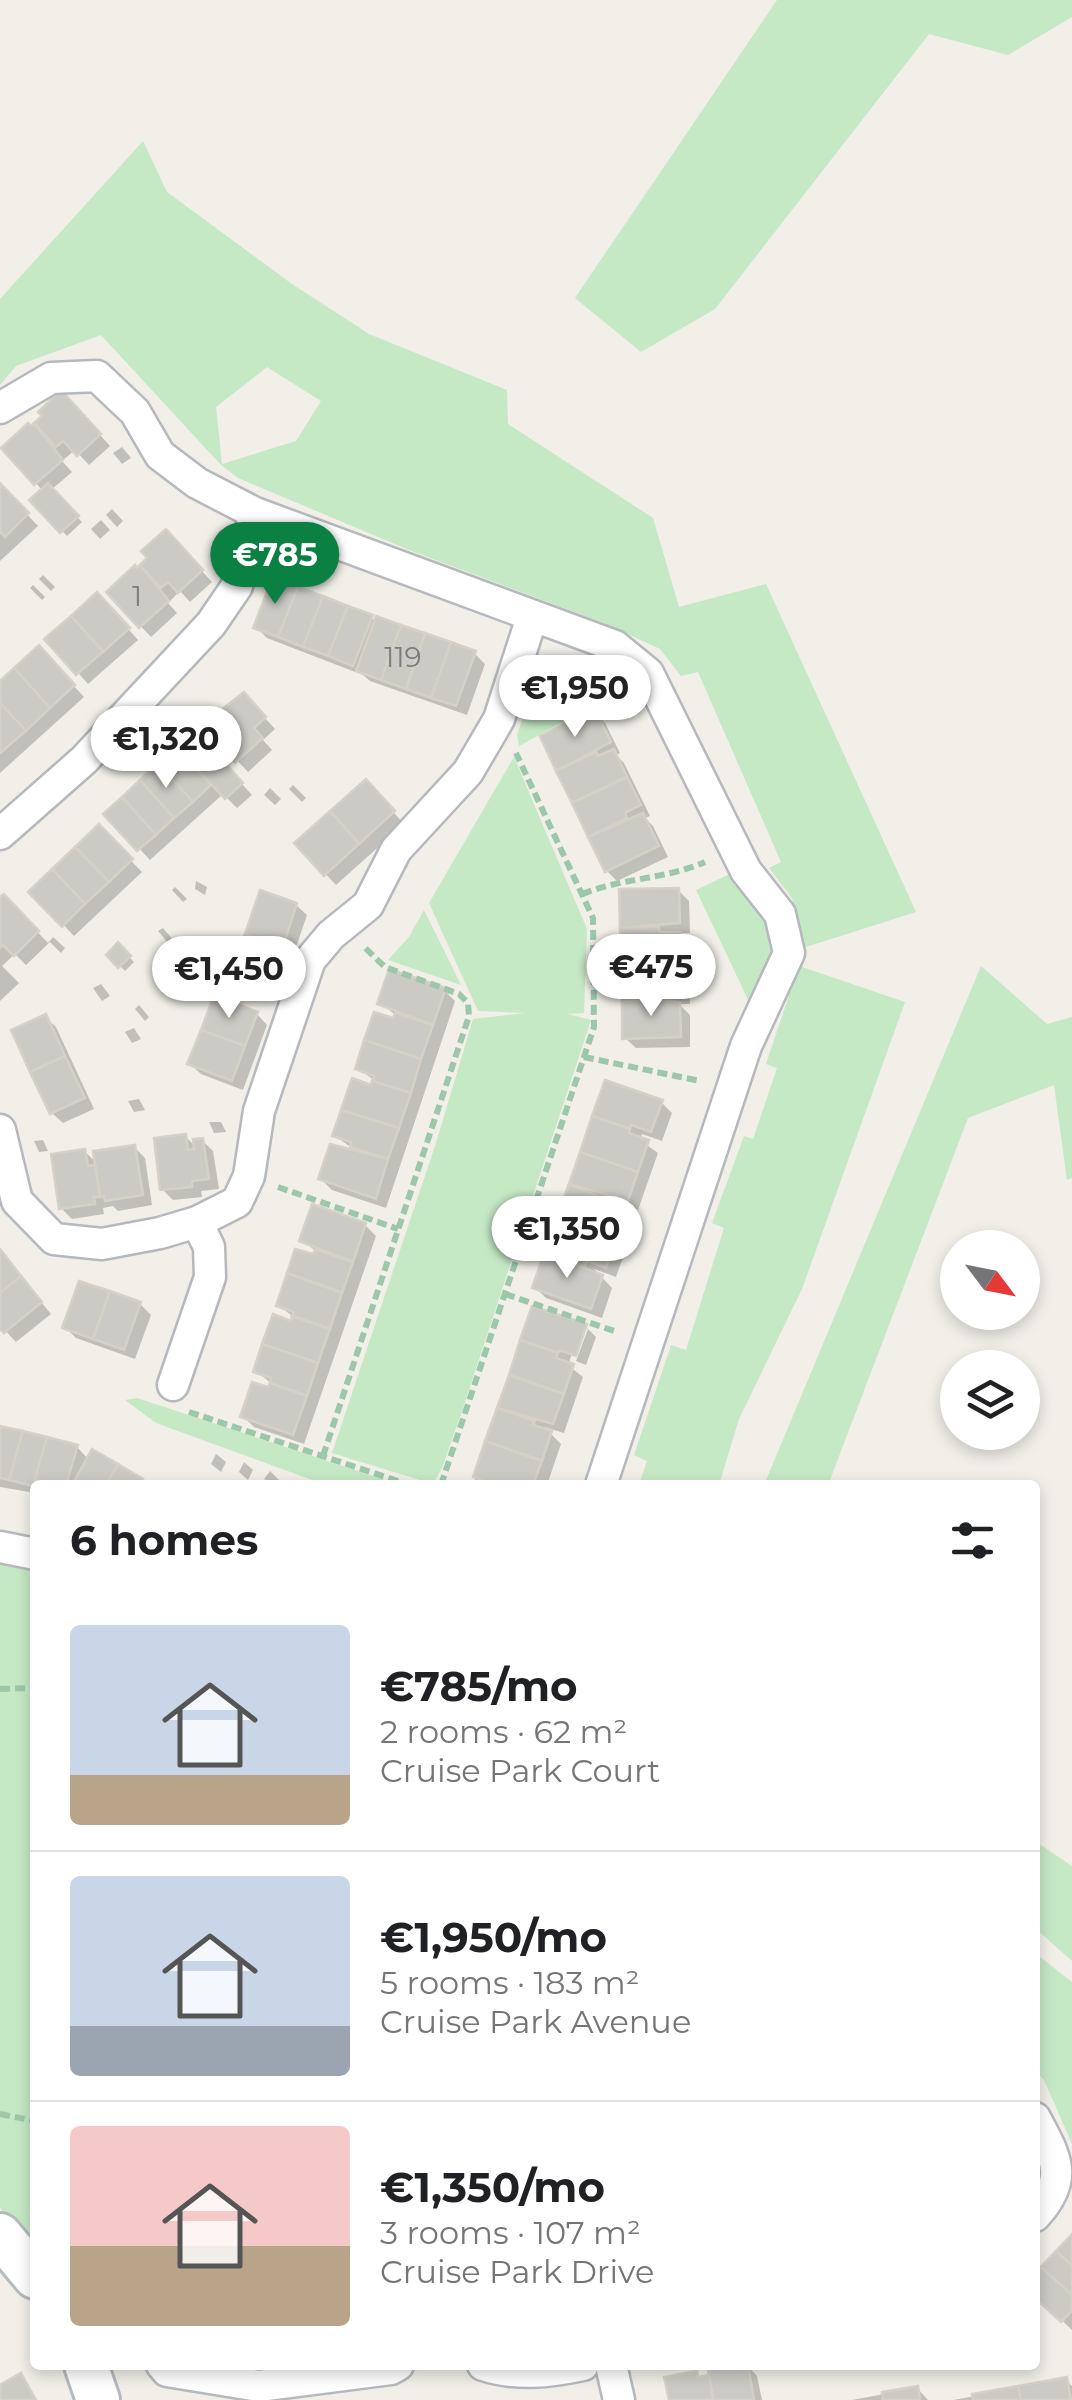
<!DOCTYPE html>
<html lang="en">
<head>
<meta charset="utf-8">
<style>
	body { margin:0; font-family:Montserrat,sans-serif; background:#f6f6f6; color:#202124; height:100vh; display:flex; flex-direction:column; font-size:38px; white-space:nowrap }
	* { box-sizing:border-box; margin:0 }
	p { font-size:32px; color:#757577 }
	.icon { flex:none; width:55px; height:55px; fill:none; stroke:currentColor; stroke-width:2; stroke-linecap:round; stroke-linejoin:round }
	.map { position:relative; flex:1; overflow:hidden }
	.details { position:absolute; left:30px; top:1480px; width:1010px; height:890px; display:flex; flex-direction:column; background:#fff; border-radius:10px; box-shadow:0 5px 15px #0003 }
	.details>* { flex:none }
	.needle { width:65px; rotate:122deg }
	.buttons { position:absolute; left:940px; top:1230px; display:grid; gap:20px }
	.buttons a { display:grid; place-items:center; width:100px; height:100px; border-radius:50%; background:#fff; box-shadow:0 5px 15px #0003; font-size:50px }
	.price { position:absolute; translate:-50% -85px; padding:0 22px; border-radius:35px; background:#fff; color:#222; font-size:32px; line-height:65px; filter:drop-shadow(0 2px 5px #0008) }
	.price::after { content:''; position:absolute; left:50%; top:60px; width:30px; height:22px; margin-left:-15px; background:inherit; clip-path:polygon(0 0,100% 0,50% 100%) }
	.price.current { background:#0b8043; color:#fff }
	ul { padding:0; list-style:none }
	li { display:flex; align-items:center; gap:30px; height:250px; padding:0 40px }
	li+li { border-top:2px solid #e0e0e0 }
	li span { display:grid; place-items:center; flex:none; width:280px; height:200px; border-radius:10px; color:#555 }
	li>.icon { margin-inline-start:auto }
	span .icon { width:120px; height:120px; fill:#fffc; stroke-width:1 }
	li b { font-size:42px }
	h2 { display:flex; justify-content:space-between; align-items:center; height:120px; padding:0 40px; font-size:42px }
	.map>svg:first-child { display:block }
	.green { fill:#c5e8c5; fill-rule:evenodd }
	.shadow { fill:#0003 }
	.building { fill:#cccac5; stroke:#d6d1c6; stroke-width:2.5 }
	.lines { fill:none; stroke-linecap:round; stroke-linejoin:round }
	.street-casing { stroke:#b5b8bc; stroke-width:35 }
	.secondary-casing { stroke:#b6babf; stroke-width:48 }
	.path { stroke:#9cc7a9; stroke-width:6; stroke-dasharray:10 5; stroke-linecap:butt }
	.street { stroke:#fff; stroke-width:30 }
	.secondary { stroke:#fff; stroke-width:42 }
	.labels { text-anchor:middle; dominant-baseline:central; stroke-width:8; stroke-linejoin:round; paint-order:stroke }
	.number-label { font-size:28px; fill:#7a7d7f }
</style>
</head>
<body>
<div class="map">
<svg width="1072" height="2400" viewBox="0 0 1072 2400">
	<rect width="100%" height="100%" fill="#f1efe8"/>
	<g class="green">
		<polygon points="777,0 1072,0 1072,17 1008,55 929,34 715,309 641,352 575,298"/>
		<path d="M143 141 167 192 292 284 369 334 507 390 508 424 653 518 679 607 766 584 916 912 806 947 792 898 769 868 781 862 698 672 681 676 660 649 604 623 409 550 238 478 221 465 101 335 16 366 0 385V299ZM267 367 321 401 296 441 222 464 216 407Z"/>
		<polygon points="539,679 598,703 519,746 517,734"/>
		<polygon points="514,757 587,929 584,1013 568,1014 591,1020 461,1414 442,1468 433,1484 332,1453 436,1143 473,1019 525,1013 478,1011 429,903"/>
		<polygon points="740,869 777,946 752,1008 696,890"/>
		<polygon points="424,910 461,985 388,960 409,937"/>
		<polygon points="799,966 905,1002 802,1289 739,1419 719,1485 639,1485 647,1461 634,1455 671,1345 686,1350 724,1228 712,1223 744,1136 753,1139 777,1068 766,1064"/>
		<polygon points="981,966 1047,1024 1072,1017 1072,1178 1067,1180 1054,1085 968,1118 828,1485 764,1485"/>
		<polygon points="137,1398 400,1485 326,1485 156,1423 125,1400"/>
		<polygon points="0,1562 35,1572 35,2243 0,2208"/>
		<polygon points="1035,1841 1072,1866 1072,1961 1035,1928"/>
		<polygon points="1035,1953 1072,1982 1072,2144 1044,2080 1035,2070"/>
	</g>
	<g class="shadow">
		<polygon points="72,404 110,446 89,465 75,450 62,461 72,472 51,490 82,522 67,536 33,500 43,491 4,448 46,416"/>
		<polygon points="122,447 131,458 122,464 113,453"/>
		<polygon points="0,486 38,526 0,561"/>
		<polygon points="112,509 123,521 117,527 106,515"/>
		<polygon points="101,520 110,530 100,539 91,529"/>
		<polygon points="176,543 212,582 190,602 180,591 168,603 177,613 151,637 109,592"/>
		<polygon points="43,575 55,587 51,591 39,579"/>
		<polygon points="33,585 45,597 42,600 30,588"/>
		<polygon points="108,606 138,640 88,684 48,639"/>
		<polygon points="371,617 376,622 474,653 485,664 467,715 370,681 363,675 267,638 256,627"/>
		<polygon points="49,659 84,697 0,773 0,684"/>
		<polygon points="254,706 275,729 263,740 272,750 248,772 205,726"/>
		<polygon points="595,712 605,723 620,753 616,755 624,763 650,816 645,818 653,826 668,857 617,881 607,871 543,737"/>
		<polygon points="195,733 252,795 237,808 223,794 150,860 107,814"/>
		<polygon points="293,785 306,798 302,802 289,789"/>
		<polygon points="270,788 281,799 275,805 264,795"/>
		<polygon points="376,793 404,824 336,885 297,843"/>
		<polygon points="99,828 142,872 74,936 32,892"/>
		<polygon points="196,881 207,887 205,895 195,889"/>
		<polygon points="175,887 187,899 183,902 172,890"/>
		<polygon points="678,890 689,901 690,933 677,933 689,946 690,1004 679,1004 690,1015 690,1047 636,1048 625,1038 622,891"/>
		<polygon points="4,897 48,943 53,937 65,948 61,953 50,942 26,965 15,954 2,966 19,983 0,1001 0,901"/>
		<polygon points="296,905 307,915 278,1000 244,988 233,977"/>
		<polygon points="163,928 174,941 169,944 158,931"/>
		<polygon points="118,946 134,962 125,971 109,955"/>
		<polygon points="101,984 110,996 102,1001 93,988"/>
		<polygon points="444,990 455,1001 386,1208 332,1190 321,1179 352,1148 335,1136 375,1081 358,1068 397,1016 380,1003"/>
		<polygon points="139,1005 149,1017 145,1021 135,1009"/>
		<polygon points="257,1014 267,1025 243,1090 201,1074 190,1064"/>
		<polygon points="45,1017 56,1027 94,1109 63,1123 52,1113"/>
		<polygon points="134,1028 141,1039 132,1043 125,1032"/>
		<polygon points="606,1083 661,1102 672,1113 662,1141 642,1134 640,1140 658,1153 638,1210 619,1203 636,1221 616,1277 594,1269 612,1288 602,1318 546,1298 535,1287"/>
		<polygon points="139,1099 145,1110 134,1112 128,1101"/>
		<polygon points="209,1122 221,1122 226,1132 214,1133"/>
		<polygon points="186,1137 197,1148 202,1140 213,1151 219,1189 201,1191 202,1197 173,1200 162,1189"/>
		<polygon points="43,1140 48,1151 39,1152 34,1141"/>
		<polygon points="135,1148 145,1158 152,1205 118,1211 113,1206 103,1208 104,1214 72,1219 61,1208 84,1151 98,1164"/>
		<polygon points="365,1225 376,1236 304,1444 254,1427 243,1416 270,1391 272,1384 256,1371 295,1318 278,1305 317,1252 302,1240"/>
		<polygon points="0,1252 51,1314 16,1342 0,1325"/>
		<polygon points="140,1304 151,1315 135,1359 76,1338 65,1327"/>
		<polygon points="534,1309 585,1326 596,1337 586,1365 576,1361 588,1329 582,1329 570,1359 569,1366 583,1377 564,1433 544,1427 561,1444 547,1485 473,1485"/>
		<polygon points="0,1429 77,1447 89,1460 93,1453 149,1485 35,1485 35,1493 0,1487"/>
		<polygon points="216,1454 226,1462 221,1472 211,1464"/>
		<polygon points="244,1462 253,1470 248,1480 239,1472"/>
		<polygon points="270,1471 279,1480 275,1485 264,1479"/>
		<polygon points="1072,2238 1072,2330 1035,2295 1035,2277"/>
		<polygon points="747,2365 757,2376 762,2400 671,2400 696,2373 702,2379"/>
		<polygon points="1066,2380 1072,2386 1072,2400 953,2400"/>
		<polygon points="917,2388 928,2400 852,2400"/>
	</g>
	<g class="building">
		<polygon points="61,390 101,434 77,456 63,441 56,447 34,423 42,416 38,412"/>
		<polygon points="28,423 31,426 34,423 63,460 34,485 1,448"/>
		<polygon points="0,483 29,513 5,537 0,532"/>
		<polygon points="48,483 79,516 60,533 29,500"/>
		<polygon points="166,529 203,570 178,593 168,582 161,588 140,565 147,558 141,551"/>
		<polygon points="135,565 137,568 140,565 169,601 139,628 106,592"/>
		<polygon points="273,577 298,587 278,637 253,628"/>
		<polygon points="298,587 323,596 303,647 278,637"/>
		<polygon points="97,592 130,628 103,652 71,616"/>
		<polygon points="323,596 348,606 328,656 303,647"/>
		<polygon points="348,606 373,615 353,666 328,656"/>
		<polygon points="71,616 103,652 76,675 44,639"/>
		<polygon points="376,616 401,625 381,680 356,671"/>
		<polygon points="401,625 425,633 406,689 381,680"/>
		<polygon points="425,633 451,642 431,698 406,689"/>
		<polygon points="451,642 476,651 456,706 431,698"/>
		<polygon points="39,645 75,685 50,708 14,668"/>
		<polygon points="14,668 50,708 26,731 0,703 0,681"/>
		<polygon points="244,692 266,717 254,728 263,738 235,763 201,726"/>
		<polygon points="0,703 26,731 0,753"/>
		<polygon points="595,709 611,742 556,771 540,736"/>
		<polygon points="195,730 243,783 225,799 177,747"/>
		<polygon points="177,747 211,785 193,802 158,763"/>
		<polygon points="614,749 627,777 572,803 556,771 596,752 598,756"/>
		<polygon points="158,763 193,802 174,818 140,780"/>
		<polygon points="627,777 641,805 625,813 627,818 588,837 572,803"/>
		<polygon points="366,779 395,811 359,844 330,811"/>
		<polygon points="140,780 174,818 156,835 122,797"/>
		<polygon points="122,797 156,835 137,851 103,814"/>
		<polygon points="330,811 359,844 324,876 294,843"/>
		<polygon points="643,813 659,846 605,872 588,837"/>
		<polygon points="99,824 133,859 109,882 75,847"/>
		<polygon points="75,847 109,882 85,904 52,869"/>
		<polygon points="52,869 85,904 62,927 28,892"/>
		<polygon points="679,888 680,923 620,928 619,889"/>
		<polygon points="260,890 297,903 283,947 245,934"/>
		<polygon points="4,894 39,931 14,956 3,945 0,948 0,897"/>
		<polygon points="659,927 659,932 680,932 680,963 621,964 620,928"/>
		<polygon points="245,934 283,947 267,991 230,978"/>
		<polygon points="118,942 131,956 118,968 106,955"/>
		<polygon points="680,963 680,994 660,995 660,1000 622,1001 621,964"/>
		<polygon points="389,969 446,988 433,1025 377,1004"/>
		<polygon points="214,995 258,1012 245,1046 201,1030"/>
		<polygon points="660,1000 680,1002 681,1037 622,1039 622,1001"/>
		<polygon points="374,1012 393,1018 395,1013 433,1025 421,1059 364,1040"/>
		<polygon points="46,1014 65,1056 30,1072 11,1030"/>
		<polygon points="201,1030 245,1046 232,1081 187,1064"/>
		<polygon points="364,1040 421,1059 411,1093 372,1081 374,1076 355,1069"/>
		<polygon points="65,1056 85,1098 50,1114 30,1072"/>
		<polygon points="352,1078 371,1085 372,1081 411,1093 399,1128 341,1110"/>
		<polygon points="605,1080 663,1100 651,1132 631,1125 630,1129 592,1116"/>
		<polygon points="341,1110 399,1128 388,1159 350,1147 351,1142 332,1136"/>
		<polygon points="592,1116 630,1129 629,1133 649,1140 638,1172 580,1152"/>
		<polygon points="186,1134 188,1150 194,1149 193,1139 203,1138 209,1179 192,1181 192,1187 160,1190 154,1138"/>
		<polygon points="330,1144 388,1159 376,1199 318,1179"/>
		<polygon points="135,1145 143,1195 105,1201 104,1196 100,1197 93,1151"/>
		<polygon points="85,1149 88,1166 95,1165 100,1197 94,1197 95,1204 59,1209 51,1154"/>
		<polygon points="580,1152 638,1172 628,1201 569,1184"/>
		<polygon points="569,1184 627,1208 616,1240 556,1219"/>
		<polygon points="312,1204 366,1223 353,1262 299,1241"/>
		<polygon points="556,1219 616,1240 606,1268 587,1261 585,1267 544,1253"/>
		<polygon points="0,1249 21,1276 0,1293"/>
		<polygon points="295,1249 313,1254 315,1249 353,1262 342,1293 287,1273"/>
		<polygon points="544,1253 603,1275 591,1309 532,1288"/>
		<polygon points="287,1273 342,1293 330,1329 292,1316 294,1312 276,1306"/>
		<polygon points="21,1276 42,1302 4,1333 0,1329 0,1293"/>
		<polygon points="79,1281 110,1291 93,1339 62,1328"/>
		<polygon points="110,1291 141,1302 124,1350 93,1339"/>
		<polygon points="532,1306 587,1324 576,1356 559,1350 558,1353 520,1340"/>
		<polygon points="273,1314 291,1321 292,1316 330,1329 318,1363 262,1344"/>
		<polygon points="520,1340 558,1353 556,1358 574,1364 564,1394 509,1375"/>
		<polygon points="262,1344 318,1363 307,1396 270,1383 271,1378 253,1372"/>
		<polygon points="509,1375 564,1394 553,1424 497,1408"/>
		<polygon points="252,1382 268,1387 270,1383 307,1396 293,1435 240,1417"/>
		<polygon points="497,1408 535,1421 533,1425 552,1431 542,1461 485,1441"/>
		<polygon points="0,1426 23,1431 9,1480 0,1478"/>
		<polygon points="23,1431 47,1437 33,1486 9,1480"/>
		<polygon points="47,1437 78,1445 66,1485 33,1486"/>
		<polygon points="485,1441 542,1461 533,1485 497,1485 473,1477"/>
		<polygon points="92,1449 118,1464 106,1485 72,1485"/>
		<polygon points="118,1464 143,1479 139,1485 106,1485"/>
		<polygon points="1072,2234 1072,2266 1056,2251"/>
		<polygon points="1056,2251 1072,2266 1072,2295 1041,2267"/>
		<polygon points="1041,2267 1072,2295 1072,2311 1061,2322 1035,2298 1035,2273"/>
		<polygon points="734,2365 748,2365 754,2400 713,2400 708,2370"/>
		<polygon points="697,2371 698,2377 709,2375 713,2400 669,2400 664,2377"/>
		<polygon points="21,2373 36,2400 0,2400 0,2385"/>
		<polygon points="1067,2377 1071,2400 1021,2400 1018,2386"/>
		<polygon points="918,2386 920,2400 883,2400 882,2392"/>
		<polygon points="1018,2386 1021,2400 973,2400 972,2394"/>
	</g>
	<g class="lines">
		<g class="street-casing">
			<g id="street">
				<polyline points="0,408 51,378 97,376 135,412 160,455 197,483 255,513 615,646 648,673 746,871 780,914 789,953 746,1046 601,1485"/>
				<polyline points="0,834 84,760 211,624 237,586 255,513"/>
				<polyline points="0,1130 17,1201 54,1239 102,1244 160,1233 197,1222 237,1202 249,1176 259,1111 310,960 331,935 368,905 396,850 468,772 499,719 532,617"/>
				<polyline points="173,1385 210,1277 209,1247 197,1222"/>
				<polyline points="0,1547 35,1554"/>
				<path d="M1035 2118C1057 2159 1069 2179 1035 2216"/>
				<polyline points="162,2365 167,2371 259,2386 391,2369 398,2365"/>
				<path d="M483 2365C516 2376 550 2372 583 2365"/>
				<polyline points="611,2365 619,2400"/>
			</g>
		</g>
		<g class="secondary-casing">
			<g id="secondary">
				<polyline points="0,2235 35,2277"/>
				<polyline points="86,2365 98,2400"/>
			</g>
		</g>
		<g class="path">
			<path d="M582 894C622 878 666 879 705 862"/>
			<polyline points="584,1057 700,1081"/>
			<polyline points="278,1187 398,1229"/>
			<polyline points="505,1294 617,1332"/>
			<polyline points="189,1412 410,1485"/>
			<polyline points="323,1456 469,1016 468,1003 459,994 385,967 363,946"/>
			<polyline points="441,1485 594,1027 593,918 516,753"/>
			<polyline points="0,1689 35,1688"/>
			<polyline points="0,2114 35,2121"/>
		</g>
		<use href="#street" class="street"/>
		<use href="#secondary" class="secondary"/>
	</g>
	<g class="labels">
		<g class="number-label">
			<text x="137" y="596">1</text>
			<text x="403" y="657">119</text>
		</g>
	</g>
</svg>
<div class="buttons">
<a><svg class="needle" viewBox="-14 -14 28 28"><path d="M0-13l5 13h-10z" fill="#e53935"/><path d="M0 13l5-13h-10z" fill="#757577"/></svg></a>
<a><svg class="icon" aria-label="layers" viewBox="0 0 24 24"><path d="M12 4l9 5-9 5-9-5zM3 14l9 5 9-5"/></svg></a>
</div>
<b class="price current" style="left:275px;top:607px">€785</b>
<b class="price" style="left:575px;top:740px">€1,950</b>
<b class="price" style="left:166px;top:791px">€1,320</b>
<b class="price" style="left:651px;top:1019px">€475</b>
<b class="price" style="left:229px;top:1021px">€1,450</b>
<b class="price" style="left:567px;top:1281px">€1,350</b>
<section class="details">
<h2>6 homes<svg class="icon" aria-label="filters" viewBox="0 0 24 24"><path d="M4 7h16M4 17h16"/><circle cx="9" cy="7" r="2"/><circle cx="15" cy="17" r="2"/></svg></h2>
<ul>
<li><span style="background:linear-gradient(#c9d6e8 75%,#b9a48a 0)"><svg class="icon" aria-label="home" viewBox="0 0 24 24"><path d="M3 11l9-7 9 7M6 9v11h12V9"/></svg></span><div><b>€785/mo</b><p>2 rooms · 62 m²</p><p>Cruise Park Court</p></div></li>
<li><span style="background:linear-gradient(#c9d6e8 75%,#9aa5b1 0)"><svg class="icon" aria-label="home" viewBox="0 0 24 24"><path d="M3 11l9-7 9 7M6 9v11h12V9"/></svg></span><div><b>€1,950/mo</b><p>5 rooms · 183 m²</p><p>Cruise Park Avenue</p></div></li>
<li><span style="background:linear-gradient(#f6c9c9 60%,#b9a48a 0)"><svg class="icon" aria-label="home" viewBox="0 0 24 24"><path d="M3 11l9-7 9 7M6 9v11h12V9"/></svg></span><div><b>€1,350/mo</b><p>3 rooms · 107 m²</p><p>Cruise Park Drive</p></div></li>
</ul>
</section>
</div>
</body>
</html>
